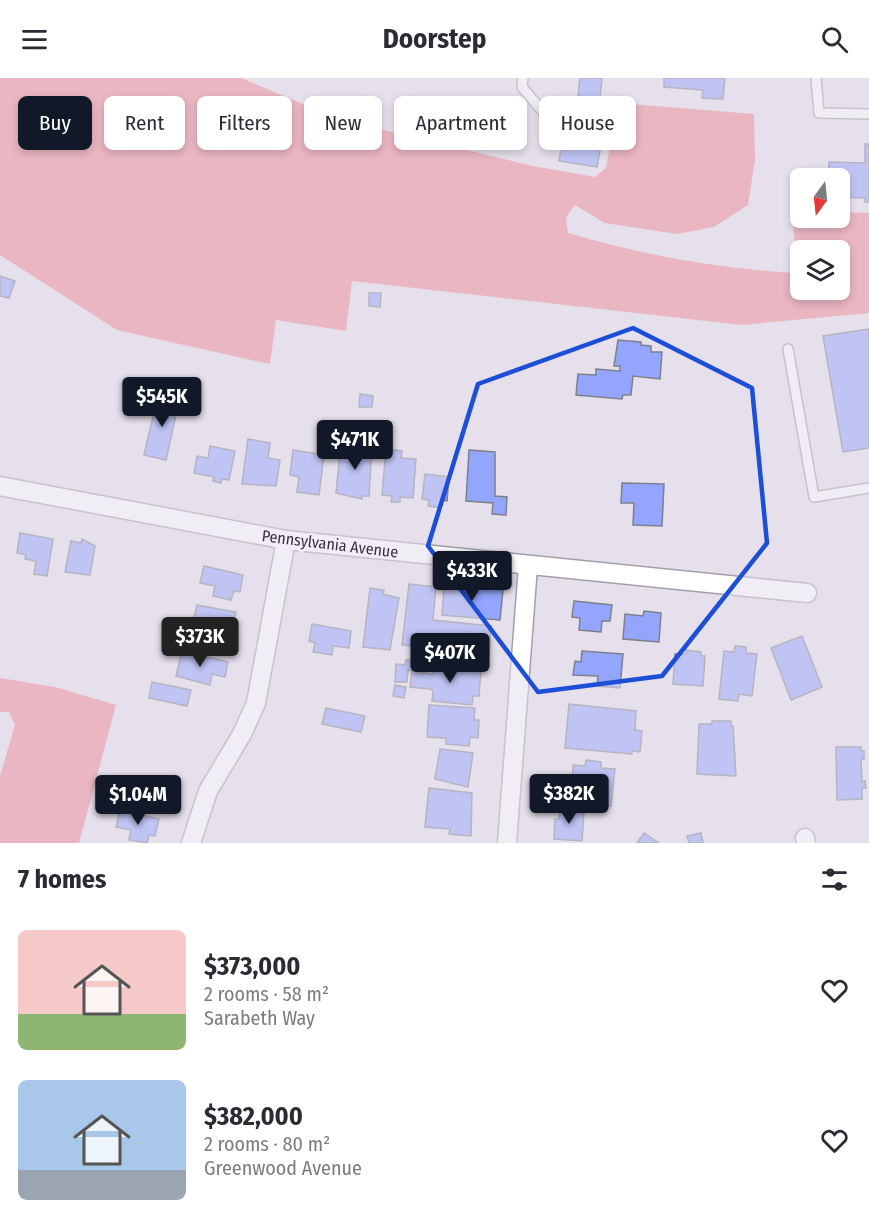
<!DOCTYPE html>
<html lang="en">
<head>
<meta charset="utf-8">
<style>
	body { margin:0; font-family:"Fira Sans Condensed",sans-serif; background:#f7f7f7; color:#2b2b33; height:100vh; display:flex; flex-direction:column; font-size:22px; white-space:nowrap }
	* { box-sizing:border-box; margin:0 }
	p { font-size:20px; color:#7c7c81 }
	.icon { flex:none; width:33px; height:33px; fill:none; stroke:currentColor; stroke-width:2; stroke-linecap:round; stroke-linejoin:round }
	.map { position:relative; height:765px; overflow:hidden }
	.panel { display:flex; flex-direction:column; background:#fff; flex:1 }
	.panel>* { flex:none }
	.top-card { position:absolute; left:18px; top:18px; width:834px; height:54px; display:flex; gap:12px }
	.needle { width:39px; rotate:195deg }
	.tools { position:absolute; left:790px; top:90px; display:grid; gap:12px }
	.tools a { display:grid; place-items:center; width:60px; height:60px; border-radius:9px; background:#fff; box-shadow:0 3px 9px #0003; font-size:30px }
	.price { position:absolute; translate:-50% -51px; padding:0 14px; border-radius:6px; background:#111827; color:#fff; font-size:20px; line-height:39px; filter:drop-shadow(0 2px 3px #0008) }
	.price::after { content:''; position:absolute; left:50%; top:36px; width:18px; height:14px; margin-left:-9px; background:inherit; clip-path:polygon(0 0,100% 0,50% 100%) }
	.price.current { background:#222; color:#fff }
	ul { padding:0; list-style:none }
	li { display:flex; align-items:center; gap:18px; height:150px; padding:0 18px }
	li span { display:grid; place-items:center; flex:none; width:168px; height:120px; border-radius:9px; color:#555 }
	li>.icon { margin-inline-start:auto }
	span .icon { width:72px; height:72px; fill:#fffc; stroke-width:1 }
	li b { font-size:26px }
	h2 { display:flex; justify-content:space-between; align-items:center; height:72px; padding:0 18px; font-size:26px }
	.pill { padding:0 21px; border-radius:9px; background:#fff; box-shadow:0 3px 9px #0003; font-size:21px; line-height:54px }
	.pill.current { background:#111827; color:#fff }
	header { display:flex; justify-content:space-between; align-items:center; height:78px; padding:0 18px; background:#fff; font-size:27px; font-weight:700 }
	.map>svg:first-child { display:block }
	.forest { fill:#f0858f; fill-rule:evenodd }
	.building { fill:#93a5fd; stroke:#7d808c; stroke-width:1.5 }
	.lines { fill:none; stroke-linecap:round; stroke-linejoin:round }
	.lane-casing { stroke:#a49eaa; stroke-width:12 }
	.street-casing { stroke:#a49eaa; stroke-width:21 }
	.lane { stroke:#fff; stroke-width:9 }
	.street { stroke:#fff; stroke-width:18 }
	.marked { fill:none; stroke:#1d4ed8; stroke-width:4.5; stroke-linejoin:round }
	.labels { text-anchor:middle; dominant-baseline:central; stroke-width:5; stroke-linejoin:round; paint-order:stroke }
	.street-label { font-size:16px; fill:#363439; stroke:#f3edfa }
</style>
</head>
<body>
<header><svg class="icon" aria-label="menu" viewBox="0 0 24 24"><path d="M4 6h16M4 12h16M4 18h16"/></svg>Doorstep<svg class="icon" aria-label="search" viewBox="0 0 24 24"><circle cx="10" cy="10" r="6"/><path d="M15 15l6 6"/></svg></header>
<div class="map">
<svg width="869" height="765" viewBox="0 0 869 765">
	<rect width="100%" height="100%" fill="#e6dfec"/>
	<g class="forest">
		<path d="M0 0H241L338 41 533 88 595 99 606 90 618 25 754 36 755 82 748 127 714 149 677 156 605 145 575 127 566 139 568 155C642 177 719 191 797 195L792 132 801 133V140H840V134L869 135V235L742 247 352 203 346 253 276 242 270 286 117 252 0 177ZM801 172H840V212H801Z"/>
		<polygon points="0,600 55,609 116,627 79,765 0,765 0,698 15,647 9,634 0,634"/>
	</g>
	<g class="building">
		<polygon points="580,0 602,0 600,20 578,18"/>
		<polygon points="664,0 725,0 723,21 702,20 703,12 664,9"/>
		<polygon points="581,32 607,36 597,89 559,83 561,71 566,72 567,67 563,66 564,59 568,60 570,52 578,54"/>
		<polygon points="865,66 869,66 869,124 865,124 865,120 840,119 840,100 828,100 829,84 865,85"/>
		<polygon points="0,198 15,203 9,220 0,218"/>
		<polygon points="369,215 381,215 380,229 369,228"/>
		<polygon points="869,251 869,370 843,374 823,258"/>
		<polygon points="618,262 641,264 641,267 651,268 651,274 662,274 660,301 633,298 631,317 623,317 622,321 576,317 578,296 596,297 596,291 620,293 620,288 614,288"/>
		<polygon points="360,316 373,318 372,329 359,329"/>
		<polygon points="158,318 179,323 166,382 144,377"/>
		<polygon points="248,361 270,365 268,380 280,382 276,408 242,406"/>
		<polygon points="344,366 372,369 369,418 362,418 362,421 336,415 340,375 343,375"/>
		<polygon points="210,368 235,373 229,402 222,401 221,405 213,403 214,399 194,395 197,378 208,380"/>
		<polygon points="386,371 402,373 401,380 416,381 413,420 400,419 400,424 391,424 392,418 382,417"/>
		<polygon points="293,372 324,377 319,417 297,414 299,399 290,397"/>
		<polygon points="469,372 495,374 495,418 507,419 506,437 492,436 493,425 466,423"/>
		<polygon points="425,396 449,399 447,423 441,422 440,430 428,428 429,422 422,421"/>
		<polygon points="622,405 664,406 662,448 633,447 634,425 621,425"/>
		<polygon points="20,455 53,461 47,498 34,496 36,483 25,481 26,477 17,475"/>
		<polygon points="82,461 95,468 90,497 65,494 71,463 81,465"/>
		<polygon points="204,488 243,497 240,514 234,513 231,522 213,518 215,508 200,505"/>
		<polygon points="409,506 436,509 433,542 491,548 489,576 402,567"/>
		<polygon points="444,507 503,512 500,542 442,537"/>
		<polygon points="370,510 384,512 383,516 399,520 390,572 363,569"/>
		<polygon points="574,523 612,527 610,543 602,543 601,554 579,552 580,540 572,539"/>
		<polygon points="197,527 236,534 232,551 193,543"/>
		<polygon points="644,533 661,535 659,564 623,561 625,536 643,538"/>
		<polygon points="312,546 351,553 349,570 333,568 332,577 313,574 315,565 309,563"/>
		<polygon points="802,558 822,609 791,622 771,570"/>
		<polygon points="735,568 746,569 746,575 757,576 752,618 739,616 738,623 719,621 724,573 734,574"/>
		<polygon points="686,572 701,574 701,578 705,578 703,608 673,606 675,576 686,576"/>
		<polygon points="182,573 228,584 225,599 212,596 210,607 176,598"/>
		<polygon points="582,573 623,576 620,610 597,608 598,598 573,597 575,583 581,584"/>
		<polygon points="406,582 425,583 424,593 408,592 407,604 395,604 396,586 405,587"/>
		<polygon points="433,587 481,592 479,618 473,618 472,627 432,623 433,613 430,611 410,609 412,593 433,596"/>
		<polygon points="152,604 191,612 187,628 149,620"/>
		<polygon points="395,607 406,609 404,620 393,618"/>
		<polygon points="569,626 636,633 635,652 642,653 640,674 632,673 632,676 565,670"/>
		<polygon points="429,627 475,630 474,642 479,642 478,660 470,659 469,668 446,666 446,660 427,659"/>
		<polygon points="326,630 365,638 361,654 322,646"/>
		<polygon points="712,643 731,643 731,648 733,648 736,698 697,696 699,646 712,646"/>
		<polygon points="836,669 861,669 861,673 864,673 864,681 861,681 862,704 865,703 866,710 862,710 862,721 837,722"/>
		<polygon points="440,671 473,675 468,709 435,701"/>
		<polygon points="586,682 601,684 601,690 615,691 611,728 565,724 567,704 572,704 573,687 585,688"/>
		<polygon points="429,710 472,715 471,758 449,756 450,751 425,749"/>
		<polygon points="560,731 584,733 582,763 554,761 555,741 559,741"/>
		<polygon points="120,732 159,741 155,758 149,757 147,765 129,762 131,752 116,749"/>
		<polygon points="644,755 659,765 637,765"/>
		<polygon points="701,755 703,765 689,765 687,758"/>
	</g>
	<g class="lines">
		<g class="lane-casing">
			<g id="lane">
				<polyline points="523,0 522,9 544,35 548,65"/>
				<polyline points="816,0 819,35 869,36"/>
				<polyline points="788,271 814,419 869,410"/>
			</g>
		</g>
		<g class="street-casing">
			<g id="street">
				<polyline points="0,408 286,462 807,515"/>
				<polyline points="805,760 806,765"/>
				<polyline points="191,765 208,713 242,656 256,625 286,462"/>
				<polyline points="507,765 528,488"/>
			</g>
		</g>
		<use href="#lane" class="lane"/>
		<use href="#street" class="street"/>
	</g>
	<path d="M0 0H869V765H0ZM633 250 752 310 767 465 662 598 538 614 428 468 478 306Z" fill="#e6dfec" fill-opacity=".55" fill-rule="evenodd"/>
	<path class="marked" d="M633 250 752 310 767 465 662 598 538 614 428 468 478 306Z"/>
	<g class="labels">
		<g class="street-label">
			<text transform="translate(330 466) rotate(7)">Pennsylvania Avenue</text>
		</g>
	</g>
</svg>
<div class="tools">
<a><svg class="needle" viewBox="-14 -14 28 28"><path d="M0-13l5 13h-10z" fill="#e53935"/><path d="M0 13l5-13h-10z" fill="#7c7c81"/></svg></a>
<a><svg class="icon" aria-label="layers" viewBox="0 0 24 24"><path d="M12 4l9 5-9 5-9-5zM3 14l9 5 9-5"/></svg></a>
</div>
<b class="price" style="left:162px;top:350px">$545K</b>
<b class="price" style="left:355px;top:393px">$471K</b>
<b class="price" style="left:472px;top:524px">$433K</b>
<b class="price current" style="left:200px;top:590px">$373K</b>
<b class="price" style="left:450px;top:606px">$407K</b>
<b class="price" style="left:569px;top:747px">$382K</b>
<b class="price" style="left:138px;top:748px">$1.04M</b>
<div class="top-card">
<a class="pill current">Buy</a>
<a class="pill">Rent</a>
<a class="pill">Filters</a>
<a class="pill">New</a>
<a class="pill">Apartment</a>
<a class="pill">House</a>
</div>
</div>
<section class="panel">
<h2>7 homes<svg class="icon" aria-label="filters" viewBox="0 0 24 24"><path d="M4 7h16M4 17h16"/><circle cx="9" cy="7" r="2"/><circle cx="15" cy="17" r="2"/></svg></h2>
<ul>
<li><span style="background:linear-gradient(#f6c9c9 70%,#8fb573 0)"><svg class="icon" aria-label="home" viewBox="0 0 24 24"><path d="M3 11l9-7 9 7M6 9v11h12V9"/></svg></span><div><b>$373,000</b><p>2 rooms · 58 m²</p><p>Sarabeth Way</p></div><svg class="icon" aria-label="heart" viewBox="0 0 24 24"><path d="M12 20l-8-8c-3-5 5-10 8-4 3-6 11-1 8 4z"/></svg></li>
<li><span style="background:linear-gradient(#a9c7e8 75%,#9aa5b1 0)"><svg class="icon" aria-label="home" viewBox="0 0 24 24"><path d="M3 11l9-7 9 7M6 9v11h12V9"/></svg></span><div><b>$382,000</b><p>2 rooms · 80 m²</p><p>Greenwood Avenue</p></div><svg class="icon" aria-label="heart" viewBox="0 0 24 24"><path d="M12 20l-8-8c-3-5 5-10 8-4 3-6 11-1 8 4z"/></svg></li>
</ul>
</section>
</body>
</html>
